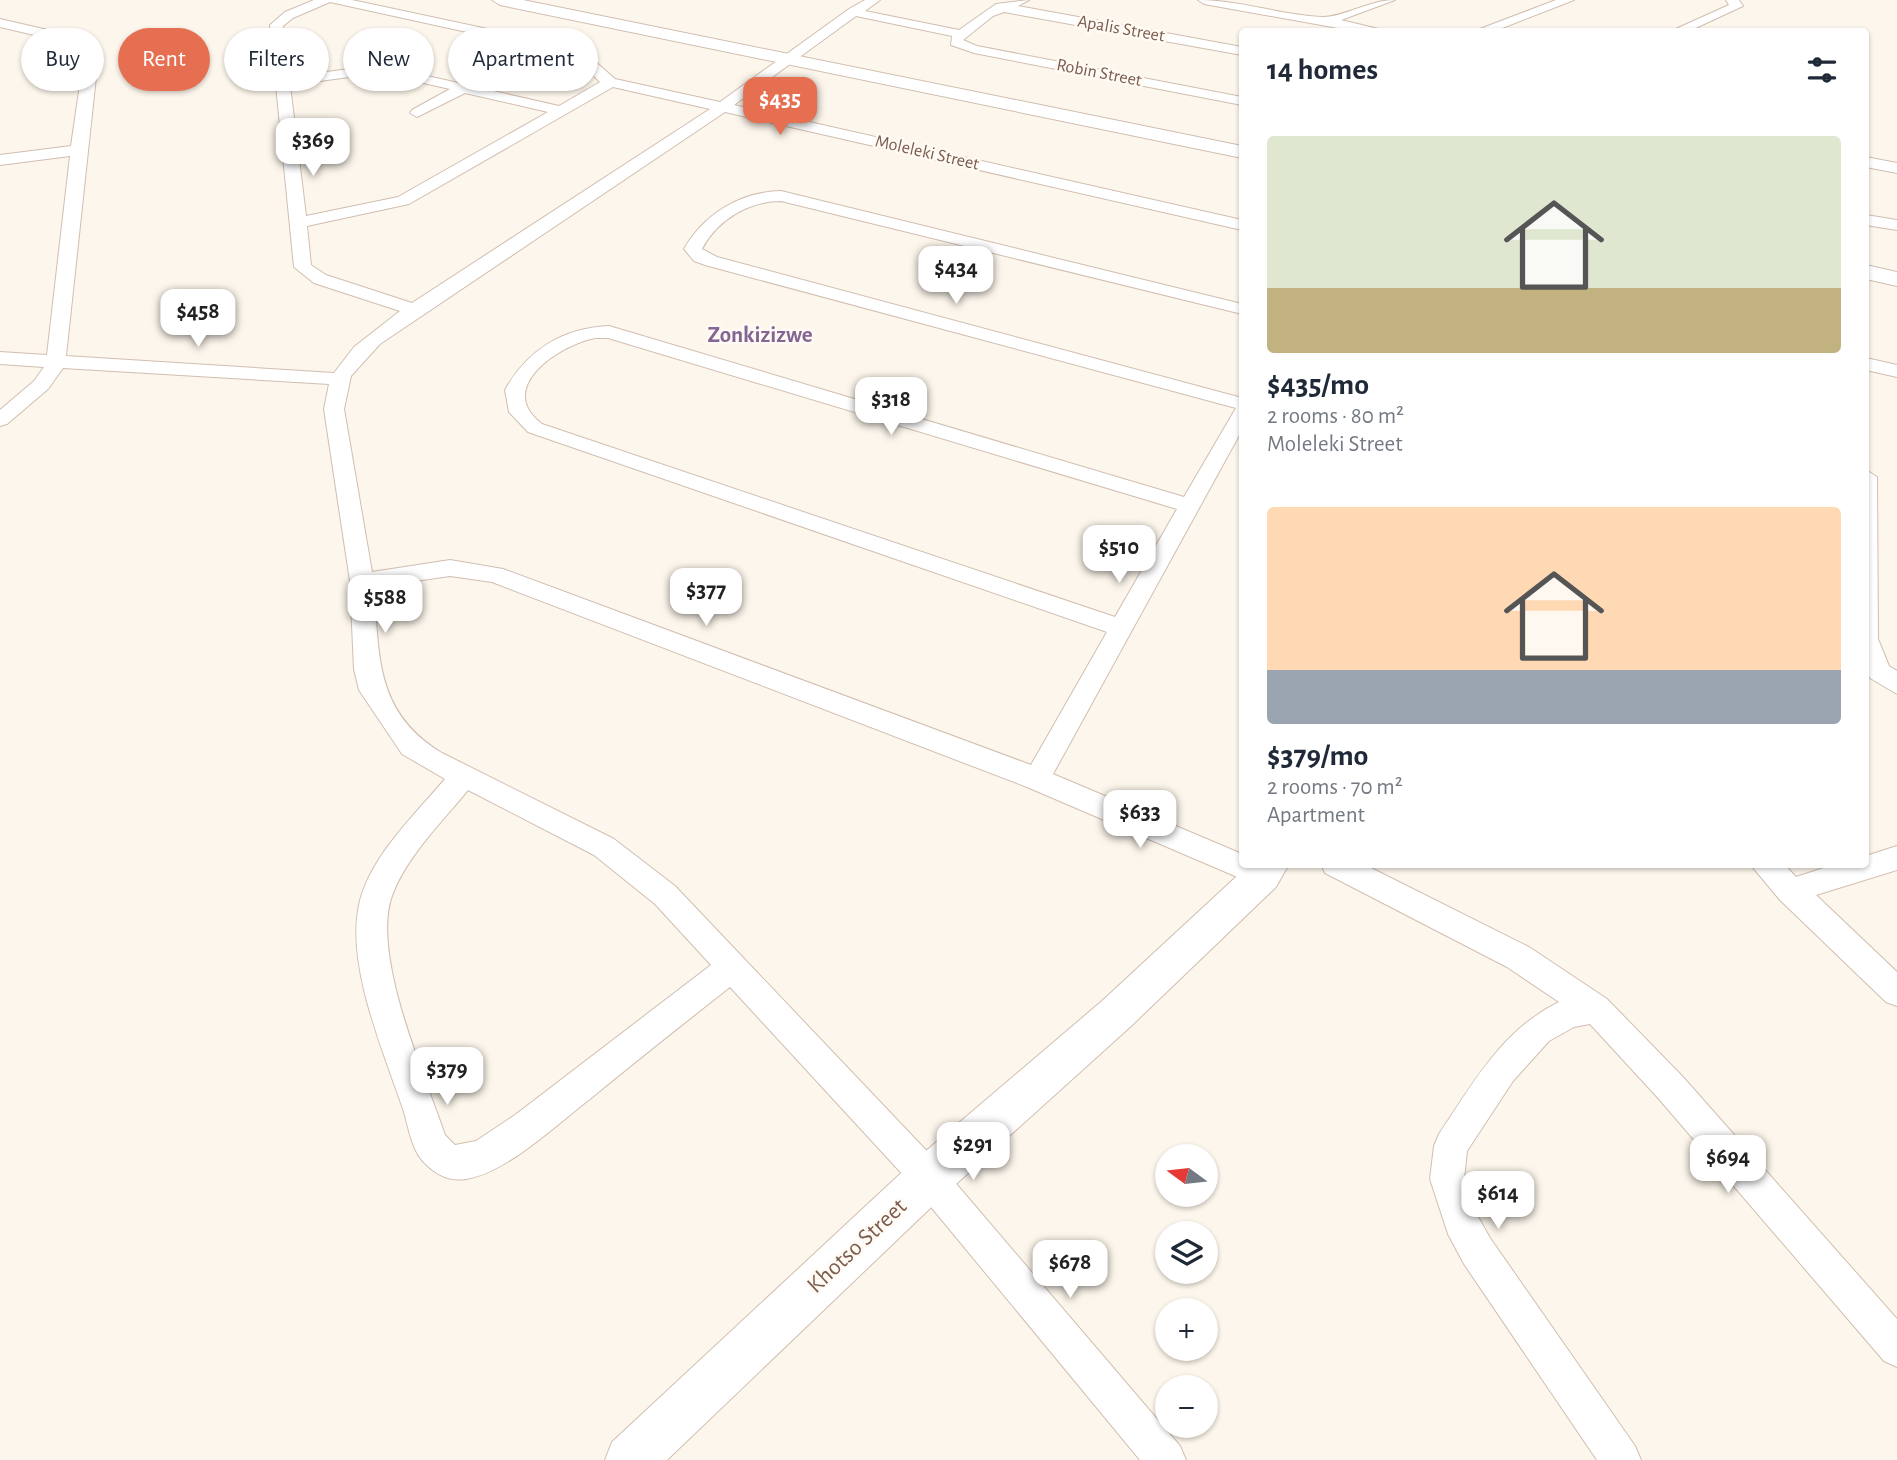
<!DOCTYPE html>
<html lang="en">
<head>
<meta charset="utf-8">
<style>
	body { margin:0; font-family:"Alegreya Sans",sans-serif; background:#f2f2f3; color:#1f2937; height:100vh; display:flex; flex-direction:column; font-size:26px; white-space:nowrap }
	* { box-sizing:border-box; margin:0 }
	p { font-size:23px; color:#747a83 }
	.icon { flex:none; width:38px; height:38px; fill:none; stroke:currentColor; stroke-width:2; stroke-linecap:round; stroke-linejoin:round }
	.map { position:relative; flex:1; overflow:hidden }
	.details { position:absolute; left:1239px; top:28px; width:630px; height:840px; display:flex; flex-direction:column; background:#fff; border-radius:7px; box-shadow:0 2px 5px #0004 }
	.details>* { flex:none }
	.top-card { position:absolute; left:21px; top:28px; width:665px; height:63px; display:flex; gap:14px }
	.needle { width:46px; rotate:285deg }
	.tools { position:absolute; left:1155px; top:1144px; display:grid; gap:14px }
	.tools a { display:grid; place-items:center; width:63px; height:63px; border-radius:50%; background:#fff; box-shadow:0 2px 5px #0004; font-size:35px }
	.price { position:absolute; translate:-50% -60px; padding:0 16px; border-radius:14px; background:#fff; color:#222; font-size:23px; line-height:46px; filter:drop-shadow(0 2px 4px #0008) }
	.price::after { content:''; position:absolute; left:50%; top:42px; width:21px; height:16px; margin-left:-10px; background:inherit; clip-path:polygon(0 0,100% 0,50% 100%) }
	.price.current { background:#e76f51; color:#fff }
	ul { padding:0; list-style:none }
	li { display:grid; align-content:center; gap:14px; height:371px; padding:0 28px }
	li span { display:grid; place-items:center; height:217px; border-radius:7px; color:#555 }
	li>.icon { margin-inline-start:auto }
	span .icon { width:126px; height:126px; fill:#fffc; stroke-width:1 }
	li b { font-size:30px }
	h2 { display:flex; justify-content:space-between; align-items:center; height:84px; padding:0 28px; font-size:30px }
	.pill { padding:0 24px; border-radius:32px; background:#fff; box-shadow:0 2px 5px #0004; font-size:24px; line-height:63px }
	.pill.current { background:#e76f51; color:#fff }
	.map>svg:first-child { display:block }
	.lines { fill:none; stroke-linecap:round; stroke-linejoin:round }
	.minor-casing { stroke:#d1beb0; stroke-width:2 }
	.tertiary-casing { stroke:#d1beb0; stroke-width:2 }
	.minor { fill:#fff; fill-rule:evenodd }
	.tertiary { fill:#fff; fill-rule:evenodd }
	.labels { text-anchor:middle; dominant-baseline:central; stroke-width:5; stroke-linejoin:round; paint-order:stroke }
	.far-street-label { font-size:18px; fill:#7a5c4d; stroke:#fffaf3 }
	.far-district-label { font-size:23px; font-weight:bold; fill:#846695; stroke:#fffaf3 }
	.near-street-label { font-size:24px; fill:#7a5c4d; stroke:#fffaf3 }
</style>
</head>
<body>
<div class="map">
<svg width="1897" height="1460" viewBox="0 0 1897 1460">
	<rect width="100%" height="100%" fill="#fdf6ec"/>
	<g class="lines">
		<g class="minor-casing">
			<g id="minor">
				<path d="M314 0H352L581 49 615 79 720 102 849 9 865 0H880L865 11 959 30 996 4 1029 0 1018 6 1242 47V55L1004 12 993 16 963 40 977 46 1242 97V105L974 53 951 45 952 36 856 16 734 105 1242 220V230L725 112 380 344 351 376 344 409 372 572 450 560 503 569 1031 765 1107 632 528 432 509 412 505 390C527 350 563 328 609 326L1184 497 1236 408 705 265 694 261 684 249C704 214 740 192 781 191L1242 304V314L781 201C749 201 717 220 702 249L717 257 1242 398V430L1053 774 1242 854V864L1273 867 1278 876 1273 885 1263 888 1027 787 492 582 450 576 374 587C379 656 375 713 442 753L614 839 675 886 941 1166 1180 1446 1186 1460H1140L917 1190 730 987C683 1024 636 1061 590 1099 557 1124 508 1172 466 1179 447 1182 433 1173 421 1159 411 1146 408 1125 403 1109 384 1053 348 970 358 910 366 860 414 816 445 779L402 754 359 690 354 669 350 581 324 409 329 384 63 368 48 389 7 424 0 426V410L34 381 44 367 0 364V352L47 355 70 156 0 165V155L71 146 85 50 77 45 0 27V19L87 39 99 49 66 356 334 373 354 347 400 311 314 283 294 267 270 25 285 12ZM330 2 572 55 600 82 559 106 379 65 289 77 283 26 293 18ZM379 73 450 89 412 110 410 113 417 117 465 93 548 112 398 197 306 216 290 85ZM613 87 710 109 412 303 326 275 311 265 307 226 409 204ZM595 338H608L1177 509 1115 617 542 424C494 388 559 345 595 338ZM468 790 594 855 655 904 711 965 515 1115 476 1141 455 1145 445 1135C425 1075 369 952 393 893 408 855 442 822 468 790Z"/>
				<path d="M1198 0C1240 0 1280 15 1322 17 1342 18 1369 0 1395 0L1341 20 1391 32H1360L1204 4Z"/>
				<polygon points="1556,0 1574,0 1492,32 1472,32"/>
				<polygon points="1726,0 1739,0 1743,6 1687,32 1669,32 1729,5"/>
				<polygon points="1866,157 1897,163 1897,173 1866,167"/>
				<polygon points="1866,215 1897,220 1897,230 1866,225"/>
				<polygon points="1866,358 1897,365 1897,377 1866,370"/>
				<polygon points="1866,470 1877,477 1878,639 1889,666 1897,671 1897,694 1870,678 1866,669"/>
				<polygon points="1897,846 1897,870 1816,895 1897,972 1897,1006 1886,1002 1780,900 1750,864 1784,864 1796,877 1836,864 1866,864 1866,856"/>
				<path d="M1321 864H1363L1529 947 1607 999 1683 1077 1897 1319V1367L1884 1361 1659 1099 1590 1024 1574 1027 1549 1041 1513 1081 1467 1151 1464 1179 1476 1213 1490 1238 1635 1446 1641 1460H1597L1464 1264 1448 1234 1430 1179 1434 1146 1439 1134C1474 1082 1502 1030 1559 1002L1507 967 1325 873Z"/>
			</g>
		</g>
		<g class="tertiary-casing">
			<g id="tertiary">
				<polygon points="492,0 523,0 1242,146 1242,158 500,5"/>
				<polygon points="1866,265 1897,272 1897,286 1866,279"/>
				<polygon points="1250,864 1289,864 1276,887 1130,1027 945,1194 667,1460 605,1460 612,1442 913,1162 1102,1001"/>
			</g>
		</g>
		<use href="#minor" class="minor"/>
		<use href="#tertiary" class="tertiary"/>
	</g>
	<g class="labels">
		<g class="far-street-label">
			<text transform="translate(1121 29) rotate(10)">Apalis Street</text>
			<text transform="translate(1099 73) rotate(11)">Robin Street</text>
			<text transform="translate(927 153) rotate(13)">Moleleki Street</text>
		</g>
		<g class="far-district-label">
			<text x="760" y="335">Zonkizizwe</text>
		</g>
		<g class="near-street-label">
			<text transform="translate(857 1246) rotate(-43)">Khotso Street</text>
		</g>
	</g>
</svg>
<div class="tools">
<a><svg class="needle" viewBox="-14 -14 28 28"><path d="M0-13l5 13h-10z" fill="#e53935"/><path d="M0 13l5-13h-10z" fill="#747a83"/></svg></a>
<a><svg class="icon" aria-label="layers" viewBox="0 0 24 24"><path d="M12 4l9 5-9 5-9-5zM3 14l9 5 9-5"/></svg></a>
<a>+</a>
<a>−</a>
</div>
<b class="price current" style="left:780px;top:137px">$435</b>
<b class="price" style="left:313px;top:178px">$369</b>
<b class="price" style="left:956px;top:306px">$434</b>
<b class="price" style="left:198px;top:349px">$458</b>
<b class="price" style="left:891px;top:437px">$318</b>
<b class="price" style="left:1119px;top:585px">$510</b>
<b class="price" style="left:706px;top:628px">$377</b>
<b class="price" style="left:385px;top:635px">$588</b>
<b class="price" style="left:1140px;top:850px">$633</b>
<b class="price" style="left:447px;top:1107px">$379</b>
<b class="price" style="left:973px;top:1182px">$291</b>
<b class="price" style="left:1728px;top:1195px">$694</b>
<b class="price" style="left:1498px;top:1231px">$614</b>
<b class="price" style="left:1070px;top:1300px">$678</b>
<div class="top-card">
<a class="pill">Buy</a>
<a class="pill current">Rent</a>
<a class="pill">Filters</a>
<a class="pill">New</a>
<a class="pill">Apartment</a>
</div>
<section class="details">
<h2>14 homes<svg class="icon" aria-label="filters" viewBox="0 0 24 24"><path d="M4 7h16M4 17h16"/><circle cx="9" cy="7" r="2"/><circle cx="15" cy="17" r="2"/></svg></h2>
<ul>
<li><span style="background:linear-gradient(#dfe7d0 70%,#c2b280 0)"><svg class="icon" aria-label="home" viewBox="0 0 24 24"><path d="M3 11l9-7 9 7M6 9v11h12V9"/></svg></span><div><b>$435/mo</b><p>2 rooms · 80 m²</p><p>Moleleki Street</p></div></li>
<li><span style="background:linear-gradient(#ffd9b3 75%,#9aa5b1 0)"><svg class="icon" aria-label="home" viewBox="0 0 24 24"><path d="M3 11l9-7 9 7M6 9v11h12V9"/></svg></span><div><b>$379/mo</b><p>2 rooms · 70 m²</p><p>Apartment</p></div></li>
</ul>
</section>
</div>
</body>
</html>
